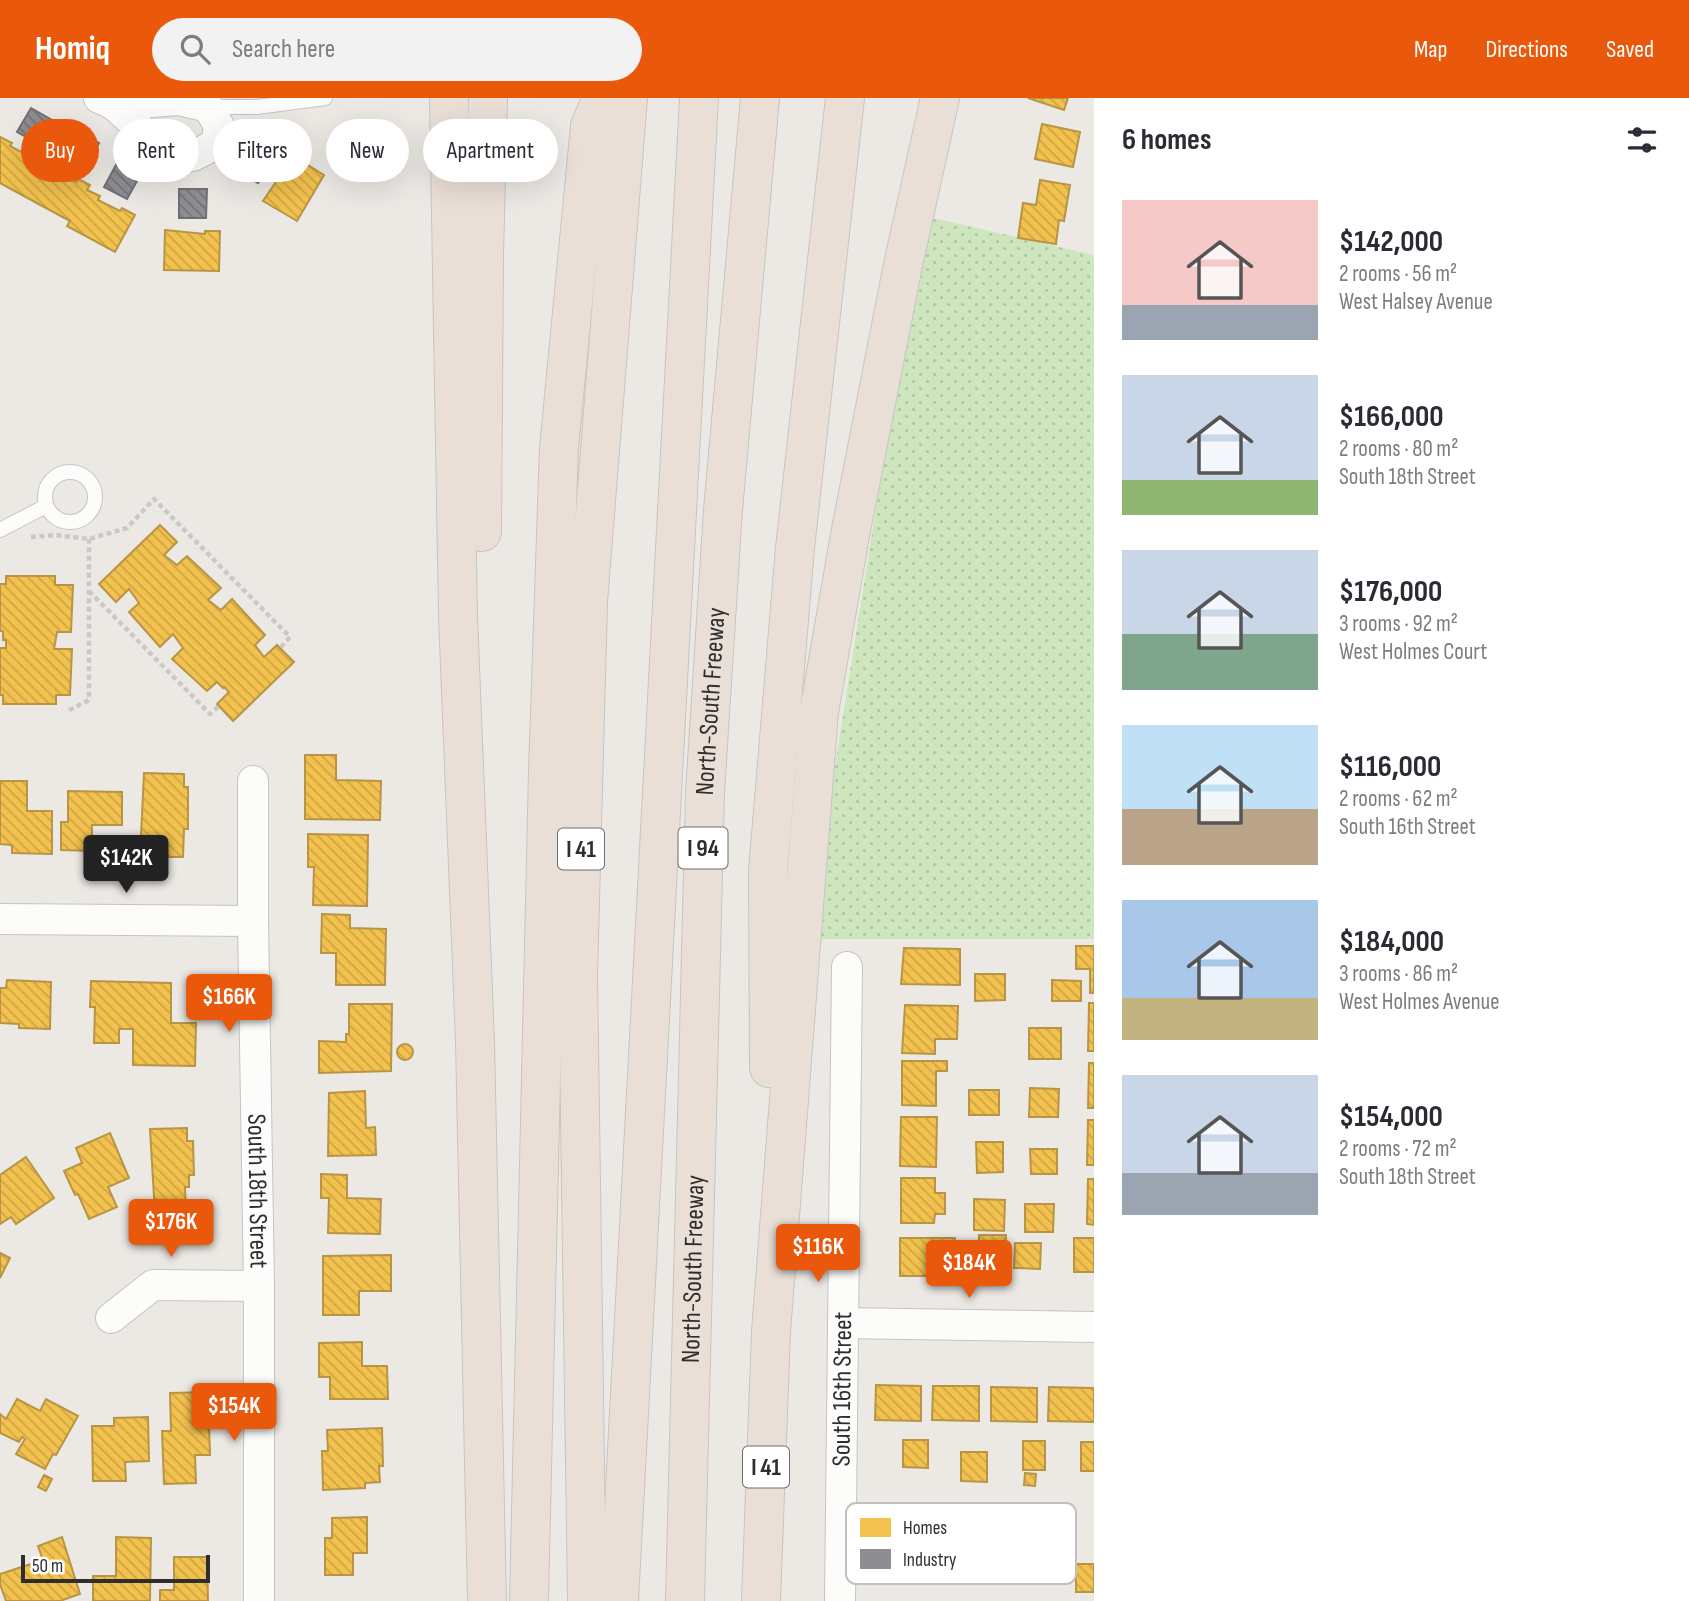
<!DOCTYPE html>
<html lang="en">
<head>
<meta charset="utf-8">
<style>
	body { margin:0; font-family:"Sofia Sans Condensed",sans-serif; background:#f2f2f3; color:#2b2b33; height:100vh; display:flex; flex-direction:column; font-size:26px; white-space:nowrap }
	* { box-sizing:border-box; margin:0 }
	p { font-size:23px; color:#7c7c81 }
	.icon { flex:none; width:38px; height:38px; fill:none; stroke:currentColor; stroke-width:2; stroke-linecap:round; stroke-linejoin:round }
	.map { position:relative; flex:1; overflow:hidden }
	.details { display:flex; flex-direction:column; background:#fff; width:595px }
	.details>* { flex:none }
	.guide { position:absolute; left:21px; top:21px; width:665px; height:63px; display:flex; gap:14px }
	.scale { position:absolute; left:21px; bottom:18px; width:189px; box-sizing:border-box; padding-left:7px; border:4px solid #2e2e2e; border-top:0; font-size:19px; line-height:24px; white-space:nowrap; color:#2e2e2e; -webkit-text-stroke:5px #fff; paint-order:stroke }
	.price { position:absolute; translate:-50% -60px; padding:0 16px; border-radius:7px; background:#ea580c; color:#fff; font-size:23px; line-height:46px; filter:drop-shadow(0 2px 4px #0008) }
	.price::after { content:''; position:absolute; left:50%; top:42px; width:21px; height:16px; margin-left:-10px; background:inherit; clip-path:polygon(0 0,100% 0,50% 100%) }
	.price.active { background:#222; color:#fff }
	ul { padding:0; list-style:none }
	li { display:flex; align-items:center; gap:21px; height:175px; padding:0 28px }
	li span { display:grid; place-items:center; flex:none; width:196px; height:140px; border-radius:0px; color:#555 }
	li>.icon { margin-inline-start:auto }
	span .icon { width:84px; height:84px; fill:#fffc; stroke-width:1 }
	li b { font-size:30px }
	h2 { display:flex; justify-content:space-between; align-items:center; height:84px; padding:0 28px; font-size:30px }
	.chip { padding:0 24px; border-radius:32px; background:#fff; box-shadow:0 7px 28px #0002; font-size:24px; line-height:63px }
	.chip.active { background:#ea580c; color:#fff }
	header { display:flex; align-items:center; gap:42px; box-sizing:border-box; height:98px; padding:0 35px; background:#ea580c; color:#fff }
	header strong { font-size:33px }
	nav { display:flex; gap:38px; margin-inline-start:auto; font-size:24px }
	.search { width:490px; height:63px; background:#f2f2f3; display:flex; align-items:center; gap:18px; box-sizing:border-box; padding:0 24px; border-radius:38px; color:#7c7c81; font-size:26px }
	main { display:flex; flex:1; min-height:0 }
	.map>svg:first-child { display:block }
	.grass { fill:url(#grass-dots) }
	.homes { fill:url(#homes-back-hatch); stroke:#b79544; stroke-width:2 }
	.industry { fill:url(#industry-back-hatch); stroke:#707074; stroke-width:2 }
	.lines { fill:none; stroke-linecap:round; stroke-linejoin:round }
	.service-casing { stroke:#c5c4c5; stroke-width:16 }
	.minor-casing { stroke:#c5c4c5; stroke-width:32 }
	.motorway-casing { stroke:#c6c5c4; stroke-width:40 }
	.path { stroke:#c9c9c8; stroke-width:4.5; stroke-dasharray:5 3.5; stroke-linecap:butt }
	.service { stroke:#fcfcfb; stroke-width:14 }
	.minor { stroke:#fcfcfb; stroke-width:30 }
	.motorway { stroke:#eadfd6; stroke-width:38 }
	.labels { text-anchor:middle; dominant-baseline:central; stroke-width:7; stroke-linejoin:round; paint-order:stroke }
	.shield { fill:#fff; stroke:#6d6d6d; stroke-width:2 }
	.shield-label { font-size:24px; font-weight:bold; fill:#2e2e2e }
	.street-label { font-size:26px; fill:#2e2e2e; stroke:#fff }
	.key { fill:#fff; stroke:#c0c0c0; stroke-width:2 }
	.key-label { font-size:19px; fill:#2e2e2e }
</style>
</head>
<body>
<header>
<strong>Homiq</strong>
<div class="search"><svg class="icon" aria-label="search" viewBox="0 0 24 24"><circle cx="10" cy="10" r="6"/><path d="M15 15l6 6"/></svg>Search here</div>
<nav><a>Map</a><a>Directions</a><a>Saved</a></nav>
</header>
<main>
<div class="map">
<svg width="1094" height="1503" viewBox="0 0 1094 1503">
	<defs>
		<pattern id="grass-dots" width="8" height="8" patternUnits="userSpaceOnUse" patternTransform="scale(1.75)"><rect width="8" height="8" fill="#cee6be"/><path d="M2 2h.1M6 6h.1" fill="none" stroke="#b1c6a4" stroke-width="1.8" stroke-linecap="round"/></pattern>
		<pattern id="homes-back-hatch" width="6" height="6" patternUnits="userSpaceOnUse" patternTransform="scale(1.75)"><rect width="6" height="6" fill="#f2c14e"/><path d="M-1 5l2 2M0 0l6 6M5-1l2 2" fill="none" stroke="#d0a644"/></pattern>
		<pattern id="industry-back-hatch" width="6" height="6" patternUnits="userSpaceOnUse" patternTransform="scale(1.75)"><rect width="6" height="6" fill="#8d8d92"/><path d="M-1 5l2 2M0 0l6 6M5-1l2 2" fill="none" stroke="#747478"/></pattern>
	</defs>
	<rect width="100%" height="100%" fill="#ece8e4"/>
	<polygon class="grass" points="933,120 1094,157 1094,841 820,841 824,737 885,354"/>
	<g class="homes">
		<polygon points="1028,0 1068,0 1064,12"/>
		<polygon points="1042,26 1080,34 1073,69 1035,61"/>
		<polygon points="0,39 12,45 10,48 32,60 34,57 77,84 78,81 90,87 87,92 100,98 98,102 120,113 122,110 135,117 115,154 67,128 70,123 0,85"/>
		<polygon points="290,56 324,77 297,123 263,103 286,69 283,67"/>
		<polygon points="1040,82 1070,87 1064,123 1059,122 1056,146 1018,140 1023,105 1036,107"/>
		<polygon points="165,132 205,136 205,133 220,133 219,173 164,172"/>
		<polygon points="160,427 177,444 164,457 177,467 187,458 221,490 208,502 221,512 232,501 265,537 255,547 264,559 277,547 294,564 233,623 217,606 229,594 224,589 223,590 217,584 207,593 172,561 183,550 173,536 160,549 129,514 139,505 129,491 116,504 99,486"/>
		<polygon points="6,478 55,478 55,487 73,487 71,534 57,534 54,551 72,551 70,597 56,597 56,606 3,606 3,597 0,597 0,550 6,550 6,542 3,542 3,533 0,533 0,486 6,486"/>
		<polygon points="305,657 336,657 336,682 381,683 380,722 305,721"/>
		<polygon points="144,675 184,676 184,689 188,689 188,731 184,731 183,759 140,759"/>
		<polygon points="0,683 27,683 27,713 52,713 52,756 12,755 12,747 0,746"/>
		<polygon points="68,693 122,694 122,727 92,727 92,753 61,752 61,724 68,724"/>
		<polygon points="308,736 368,737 367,808 313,807 314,769 308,769"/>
		<polygon points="322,816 350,817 350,830 386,831 385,887 336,887 336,855 321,855"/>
		<polygon points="1076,848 1094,848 1094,895 1090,895 1090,871 1076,871"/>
		<polygon points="904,850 960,851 960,887 901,886"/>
		<polygon points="975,876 1005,876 1005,902 975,903"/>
		<polygon points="7,882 51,884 50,931 19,930 19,926 0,925 0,890 6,890"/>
		<polygon points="1052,882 1081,883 1081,903 1052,903"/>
		<polygon points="91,883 171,885 171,925 196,925 195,968 133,967 133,931 119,931 119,945 94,945 95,909 90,909"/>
		<polygon points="1089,905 1094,905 1094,953 1088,953"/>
		<polygon points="349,906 392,906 391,973 319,975 319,943 346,944 346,936 349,936"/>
		<polygon points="905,907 958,908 957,941 935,941 935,956 902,955"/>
		<rect x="1029" y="930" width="32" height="31"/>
		<circle cx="405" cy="954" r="8"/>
		<polygon points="902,963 947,963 947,973 936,973 936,1008 902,1007"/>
		<polygon points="1089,965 1094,965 1094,1010 1088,1010"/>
		<polygon points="1030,990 1059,991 1058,1019 1029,1019"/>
		<rect x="969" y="992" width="30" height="25"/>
		<polygon points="365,993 366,1030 375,1029 376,1057 328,1058 329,995"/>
		<polygon points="901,1019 937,1019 936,1069 900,1068"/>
		<polygon points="1088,1022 1094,1022 1094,1067 1087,1067"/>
		<polygon points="187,1030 187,1043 193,1043 194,1077 189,1077 189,1089 185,1089 186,1115 155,1116 150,1031"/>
		<polygon points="110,1035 129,1080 108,1089 117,1109 89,1121 78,1096 75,1097 64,1073 82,1065 76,1050"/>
		<polygon points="976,1044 1003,1044 1003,1074 977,1075"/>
		<polygon points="1030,1051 1057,1051 1057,1076 1031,1076"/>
		<polygon points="26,1059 54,1100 16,1126 11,1119 0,1126 0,1077"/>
		<polygon points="321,1076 347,1077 347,1100 381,1101 380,1136 328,1135 329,1100 321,1100"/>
		<polygon points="901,1080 935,1080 935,1095 945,1095 945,1116 935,1116 934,1125 901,1125"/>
		<polygon points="1088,1081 1094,1081 1094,1127 1087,1126"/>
		<polygon points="974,1101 1005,1102 1004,1133 974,1132"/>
		<polygon points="1025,1106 1054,1106 1053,1134 1025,1134"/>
		<rect x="979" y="1137" width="27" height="30"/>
		<polygon points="900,1140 955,1140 954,1178 900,1178"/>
		<rect x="1074" y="1140" width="20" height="34"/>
		<polygon points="1015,1145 1041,1145 1040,1171 1014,1170"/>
		<polygon points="0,1155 10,1160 0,1180"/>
		<polygon points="391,1157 391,1193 359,1193 359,1217 323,1217 323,1158"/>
		<polygon points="362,1244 362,1268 387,1268 388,1301 330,1301 330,1279 319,1279 319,1245"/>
		<polygon points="876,1287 921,1288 921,1323 875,1322"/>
		<polygon points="933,1288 979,1288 979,1323 932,1322"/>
		<polygon points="991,1289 1037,1290 1037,1324 991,1323"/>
		<polygon points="1049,1289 1094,1290 1094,1324 1048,1323"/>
		<polygon points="208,1294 210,1357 195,1357 196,1385 164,1386 162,1333 171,1333 170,1295"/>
		<polygon points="17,1301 40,1313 46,1301 78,1318 56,1357 53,1356 45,1371 16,1356 25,1341 22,1339 19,1344 0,1335 0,1316 6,1321"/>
		<polygon points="148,1319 149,1363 125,1364 126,1383 93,1383 92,1328 114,1328 114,1320"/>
		<polygon points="382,1330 383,1368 379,1368 380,1384 365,1385 365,1390 323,1392 322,1353 328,1353 327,1332"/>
		<polygon points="903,1342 928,1342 928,1370 903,1369"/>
		<rect x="1023" y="1343" width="22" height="29"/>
		<rect x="1081" y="1344" width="13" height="29"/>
		<polygon points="961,1354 987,1354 987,1384 961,1383"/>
		<polygon points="1025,1375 1036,1376 1035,1388 1024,1387"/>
		<polygon points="44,1377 52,1381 46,1393 38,1389"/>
		<polygon points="367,1419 367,1455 353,1455 353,1477 325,1477 325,1440 332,1440 332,1420"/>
		<polygon points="62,1439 80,1496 60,1503 6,1503 0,1486 0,1476 43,1462 38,1448"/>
		<polygon points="116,1439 151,1440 150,1503 93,1503 93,1478 116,1478"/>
		<polygon points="174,1459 207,1459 208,1503 160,1503 160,1492 174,1492"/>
		<rect x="1076" y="1466" width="18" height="28"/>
	</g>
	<g class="industry">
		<polygon points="31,10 54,23 40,47 17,34"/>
		<polygon points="75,33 99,45 85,72 62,59"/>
		<polygon points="248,47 272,61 258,85 234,70"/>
		<polygon points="118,63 141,76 127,101 104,89"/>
		<polygon points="179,91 207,91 206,120 179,120"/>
	</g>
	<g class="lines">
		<g class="service-casing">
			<g id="service">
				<polyline points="208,9 257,9 325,0"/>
				<circle cx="70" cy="399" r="25"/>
				<polyline points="0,432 46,408"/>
			</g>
		</g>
		<g class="minor-casing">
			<g id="minor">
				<polyline points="99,0 114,7 162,51 193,58 216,46 219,28 208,9 178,2 114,7"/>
				<path id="s1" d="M253 683V823L259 1188V1503"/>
				<polyline points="0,821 253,823"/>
				<polyline points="111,1220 153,1187 259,1188"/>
				<polyline points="843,1225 1094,1229"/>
				<path id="s2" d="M840 1503 847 869"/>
			</g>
		</g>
		<g class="motorway-casing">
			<g id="motorway">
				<polyline points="449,0 458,518 475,944 487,1503"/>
				<polyline points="482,434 484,157 488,0"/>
				<polyline points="769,970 768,773 795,450 845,0"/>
				<polyline points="529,1503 548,673 559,350 590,28 602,0"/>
				<polyline points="587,1503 578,878 588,504 628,0"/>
				<polyline points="619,1503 699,0"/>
				<path id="s3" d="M685 1503 705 694 723 412 760 0"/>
				<polyline points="761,1503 771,1234 819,614 851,432 903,167 940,0"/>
			</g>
		</g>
		<g class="path">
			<polyline points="31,439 56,437 89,441 127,430 154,401 290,539 280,550"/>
			<polyline points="89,493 210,616 219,608"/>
			<polyline points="69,612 89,602 89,441"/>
		</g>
		<use href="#service" class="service"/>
		<use href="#minor" class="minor"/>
		<use href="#motorway" class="motorway"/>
	</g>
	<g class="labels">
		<g class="shield">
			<rect x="678.5" y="729.5" width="49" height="41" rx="5"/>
			<rect x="558" y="730.5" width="46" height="41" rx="5"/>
			<rect x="743" y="1348.5" width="46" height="41" rx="5"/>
		</g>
		<g class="shield-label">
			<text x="703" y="750">I 94</text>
			<text x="581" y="751">I 41</text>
			<text x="766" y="1369">I 41</text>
		</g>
		<g class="street-label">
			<text stroke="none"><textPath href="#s3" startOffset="900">North-South Freeway</textPath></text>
			<text stroke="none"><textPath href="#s1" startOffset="410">South 18th Street</textPath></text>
			<text stroke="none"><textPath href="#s3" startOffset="332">North-South Freeway</textPath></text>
			<text stroke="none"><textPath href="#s2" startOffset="212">South 16th Street</textPath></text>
		</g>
	</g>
	<rect x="846" y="1405" width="230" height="81" rx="10" class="key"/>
	<rect x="860" y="1420" width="31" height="19" fill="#f2c14e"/>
	<rect x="860" y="1451" width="31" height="20" fill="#8d8d92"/>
	<g class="key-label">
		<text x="903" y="1436">Homes</text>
		<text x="903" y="1468">Industry</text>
	</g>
</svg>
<div class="scale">50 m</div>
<b class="price active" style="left:126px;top:797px">$142K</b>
<b class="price" style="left:229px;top:936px">$166K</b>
<b class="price" style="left:171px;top:1161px">$176K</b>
<b class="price" style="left:818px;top:1186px">$116K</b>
<b class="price" style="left:969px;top:1202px">$184K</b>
<b class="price" style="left:234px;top:1345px">$154K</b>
<div class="guide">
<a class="chip active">Buy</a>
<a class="chip">Rent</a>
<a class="chip">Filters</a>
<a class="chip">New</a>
<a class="chip">Apartment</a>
</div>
</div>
<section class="details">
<h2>6 homes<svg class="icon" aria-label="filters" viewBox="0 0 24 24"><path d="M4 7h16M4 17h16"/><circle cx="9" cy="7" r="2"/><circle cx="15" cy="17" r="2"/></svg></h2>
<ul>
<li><span style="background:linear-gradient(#f6c9c9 75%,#9aa5b1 0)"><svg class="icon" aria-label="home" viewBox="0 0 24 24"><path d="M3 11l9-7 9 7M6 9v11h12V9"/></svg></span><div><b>$142,000</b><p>2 rooms · 56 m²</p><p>West Halsey Avenue</p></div></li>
<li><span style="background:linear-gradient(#c9d6e8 75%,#8fb573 0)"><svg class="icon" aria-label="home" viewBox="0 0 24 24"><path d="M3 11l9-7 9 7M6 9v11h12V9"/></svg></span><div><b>$166,000</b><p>2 rooms · 80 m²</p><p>South 18th Street</p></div></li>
<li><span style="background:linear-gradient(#c9d6e8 60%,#7fa58c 0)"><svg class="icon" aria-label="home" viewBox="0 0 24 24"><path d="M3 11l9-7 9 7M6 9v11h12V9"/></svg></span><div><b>$176,000</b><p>3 rooms · 92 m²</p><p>West Holmes Court</p></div></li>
<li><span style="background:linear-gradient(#bfe0f5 60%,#b9a48a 0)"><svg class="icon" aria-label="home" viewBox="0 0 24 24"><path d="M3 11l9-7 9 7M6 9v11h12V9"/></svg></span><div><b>$116,000</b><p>2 rooms · 62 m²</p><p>South 16th Street</p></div></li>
<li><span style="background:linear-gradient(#a9c7e8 70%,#c2b280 0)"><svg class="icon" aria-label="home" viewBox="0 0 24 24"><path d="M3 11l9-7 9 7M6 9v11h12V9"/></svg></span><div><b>$184,000</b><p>3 rooms · 86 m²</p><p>West Holmes Avenue</p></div></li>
<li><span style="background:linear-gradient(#c9d6e8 70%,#9aa5b1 0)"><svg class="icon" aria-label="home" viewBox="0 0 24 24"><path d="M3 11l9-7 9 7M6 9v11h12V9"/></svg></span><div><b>$154,000</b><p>2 rooms · 72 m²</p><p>South 18th Street</p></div></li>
</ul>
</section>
</main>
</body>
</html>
